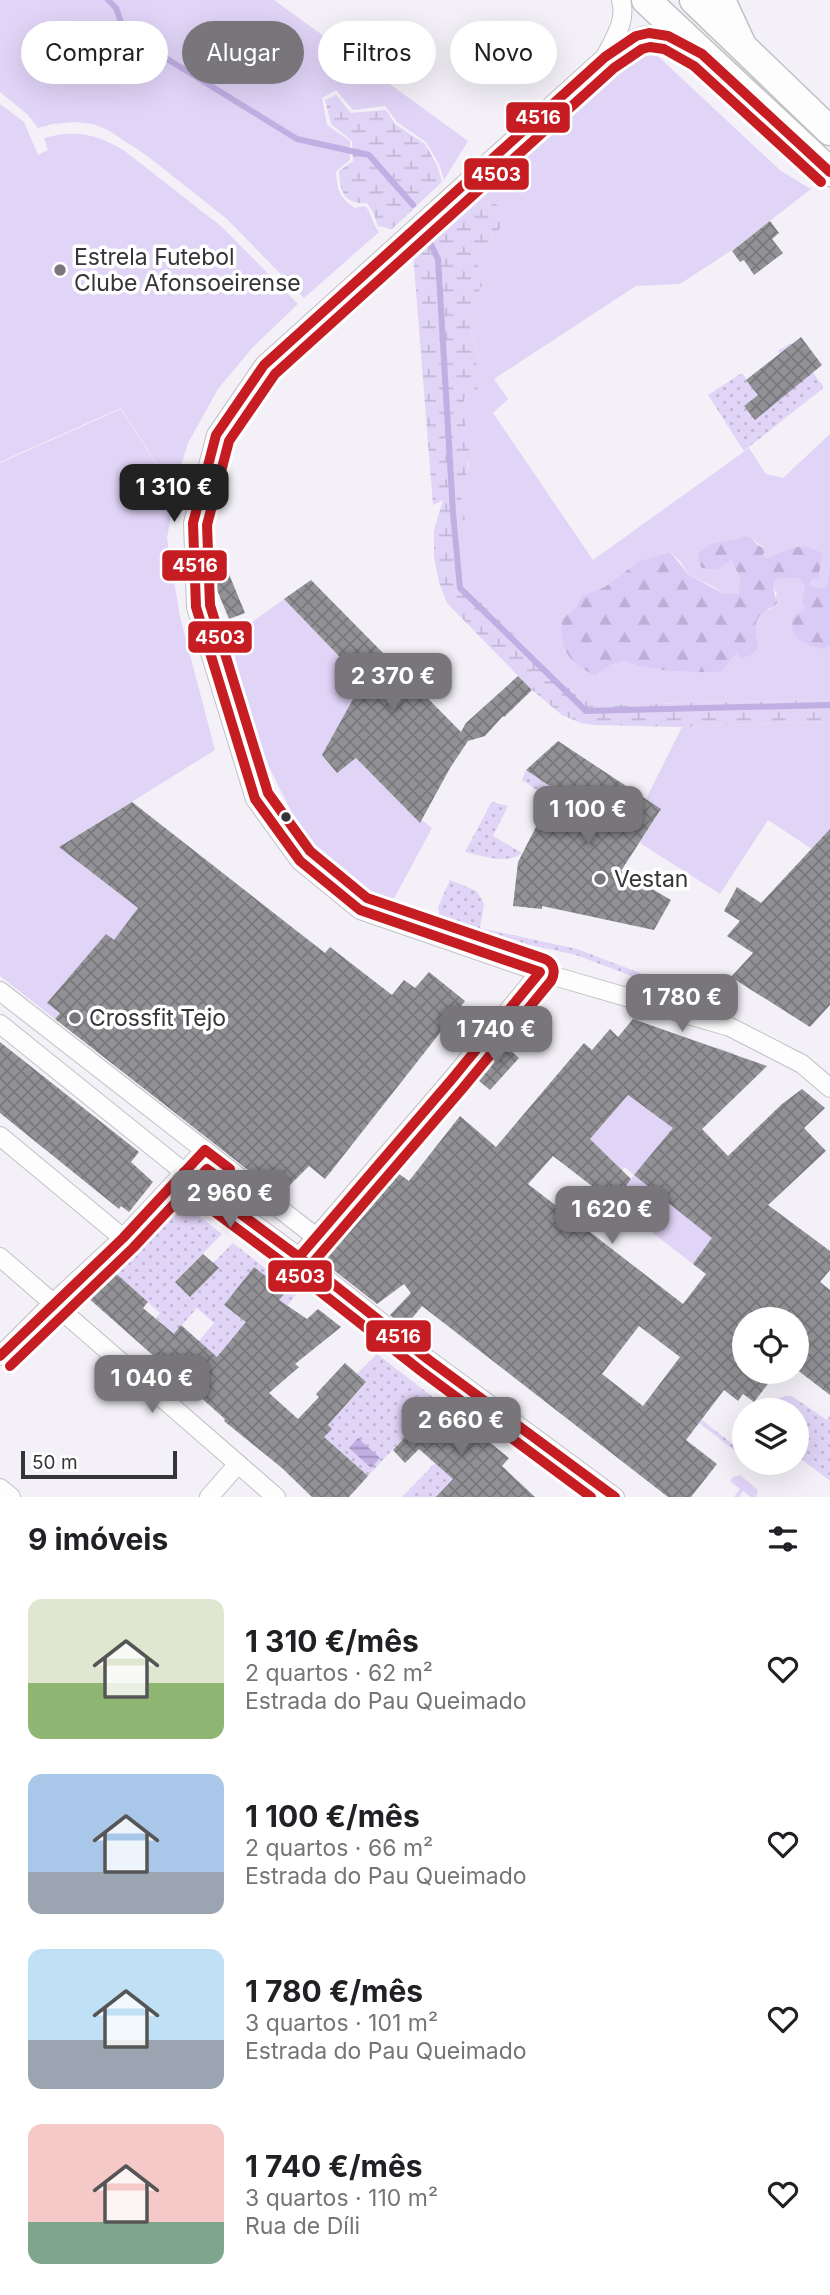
<!DOCTYPE html>
<html lang="pt">
<head>
<meta charset="utf-8">
<style>
	body { margin:0; font-family:Inter,sans-serif; background:#f2f2f2; color:#202124; height:100vh; display:flex; flex-direction:column; font-size:26px; white-space:nowrap }
	* { box-sizing:border-box; margin:0 }
	p { font-size:23px; color:#757577 }
	.icon { flex:none; width:38px; height:38px; fill:none; stroke:currentColor; stroke-width:2; stroke-linecap:round; stroke-linejoin:round }
	.map { position:relative; height:1497px; overflow:hidden }
	.sheet { display:flex; flex-direction:column; background:#fff; flex:1 }
	.sheet>* { flex:none }
	.top-card { position:absolute; left:21px; top:21px; width:789px; height:63px; display:flex; gap:14px }
	.controls { position:absolute; left:732px; top:1307px; display:grid; gap:14px }
	.controls a { display:grid; place-items:center; width:77px; height:77px; border-radius:50%; background:#fff; box-shadow:0 7px 28px #0002; font-size:35px }
	.scale { position:absolute; left:21px; bottom:18px; width:156px; box-sizing:border-box; padding-left:7px; border:4px solid #353438; border-top:0; font-size:19px; line-height:24px; white-space:nowrap; color:#353438; -webkit-text-stroke:5px #fff; paint-order:stroke }
	.price { position:absolute; translate:-50% -60px; padding:0 16px; border-radius:14px; background:#78767b; color:#fff; font-size:23px; line-height:46px; filter:drop-shadow(0 2px 4px #0008) }
	.price::after { content:''; position:absolute; left:50%; top:42px; width:21px; height:16px; margin-left:-10px; background:inherit; clip-path:polygon(0 0,100% 0,50% 100%) }
	.price.current { background:#222; color:#fff }
	ul { padding:0; list-style:none }
	li { display:flex; align-items:center; gap:21px; height:175px; padding:0 28px }
	li span { display:grid; place-items:center; flex:none; width:196px; height:140px; border-radius:14px; color:#555 }
	li>.icon { margin-inline-start:auto }
	span .icon { width:84px; height:84px; fill:#fffc; stroke-width:1 }
	li b { font-size:30px }
	h2 { display:flex; justify-content:space-between; align-items:center; height:84px; padding:0 28px; font-size:30px }
	.pill { padding:0 24px; border-radius:32px; background:#fff; box-shadow:0 7px 28px #0002; font-size:24px; line-height:63px }
	.pill.current { background:#78767b; color:#fff }
	.map>svg:first-child { display:block }
	.grass { fill:#e0d4f7 }
	.forest { fill:url(#forest-firs) }
	.wetland { fill:url(#wetland-marsh) }
	.garden { fill:url(#garden-dots); fill-rule:evenodd }
	.water { fill:url(#water-rules) }
	.lines { fill:none; stroke-linecap:round; stroke-linejoin:round }
	.stream { stroke:#c1aee3; stroke-width:6 }
	.building { fill:url(#building-cross-hatch); fill-rule:evenodd }
	.street-casing { stroke:#c1c0c4; stroke-width:20 }
	.secondary-casing { stroke:#c1c0c4; stroke-width:27 }
	.primary-casing { stroke:#c1c0c4; stroke-width:31 }
	.street { stroke:#fdfdfe; stroke-width:18 }
	.secondary { stroke:#fdfdfe; stroke-width:24 }
	.primary { stroke:#fdfdfe; stroke-width:28 }
	.bus-1-casing { stroke:#fff; stroke-width:16 }
	.bus-2-casing { stroke:#fff; stroke-width:16 }
	.bus-1 { stroke:#c61d23; stroke-width:10 }
	.bus-2 { stroke:#c61d23; stroke-width:10 }
	.poi-dot { fill:#78767b; stroke:#fff; stroke-width:2.5 }
	.bus-dot { fill:#353438; stroke:#fff; stroke-width:2.5 }
	.labels { text-anchor:middle; dominant-baseline:central; stroke-width:7; stroke-linejoin:round; paint-order:stroke }
	.poi-label { font-size:23px; fill:#353438; stroke:#fff; text-anchor:start }
	.line-badge { stroke:#fff; stroke-width:2.5 }
	.badge-label { font-size:19px; text-anchor:middle; font-weight:bold; fill:#fff }
</style>
</head>
<body>
<div class="map">
<svg width="830" height="1497" viewBox="0 0 830 1497">
	<defs>
		<pattern id="forest-firs" width="22" height="20" patternUnits="userSpaceOnUse" patternTransform="scale(1.75)"><rect width="22" height="20" fill="#dacaf6"/><path d="M5 1l3.5 6h-7zM16 11l3.5 6h-7z" fill="#bcaed4"/></pattern>
		<pattern id="wetland-marsh" width="20" height="14" patternUnits="userSpaceOnUse" patternTransform="scale(1.75)"><rect width="20" height="14" fill="#e0d4f7"/><path d="M1 5h8M5 5V1M11 12h8M15 12V8" fill="none" stroke="#c1b7d4"/></pattern>
		<pattern id="garden-dots" width="8" height="8" patternUnits="userSpaceOnUse" patternTransform="scale(1.75)"><rect width="8" height="8" fill="#e0d4f7"/><path d="M2 2h.1M6 6h.1" fill="none" stroke="#c1b7d4" stroke-width="1.8" stroke-linecap="round"/></pattern>
		<pattern id="water-rules" width="6" height="5" patternUnits="userSpaceOnUse" patternTransform="scale(1.75)"><rect width="6" height="5" fill="#c1aee3"/><path d="M0 2.5h6" fill="none" stroke="#9e8eb9"/></pattern>
		<pattern id="building-cross-hatch" width="8" height="8" patternUnits="userSpaceOnUse" patternTransform="scale(1.75)"><rect width="8" height="8" fill="#929195"/><path d="M0 0l8 8M0 8l8-8" fill="none" stroke="#78777b"/></pattern>
	</defs>
	<rect width="100%" height="100%" fill="#f3f1f7"/>
	<g class="grass">
		<path d="M0 0H274L468 141 444 180 439 164 426 142 397 122 385 106 353 110 336 90 322 98 327 125 350 141V160L336 171C337 190 339 197 355 208L365 206C373 215 372 224 379 232L304 298 227 219 146 155 108 130 93 124 75 122 53 124 38 128 28 115 0 92Z"/>
		<path d="M646 45 781 171 811 189 735 248 680 284 636 286 494 379 508 399 493 413 593 560 749 448 766 474 783 478 830 434V569L826 586 817 588 810 584 813 578 790 548 767 560 761 556 766 549 748 536 710 544 699 552 697 560 702 568 731 559 740 578V594H724L712 586 689 575 680 561 670 552 639 561 605 587 581 596 576 608 610 665 625 661C645 672 697 673 721 672L738 652 740 658 760 614 771 609 777 594 773 588 775 579 798 578 805 586 801 603 807 608 792 618 823 649 830 646V700L595 705 580 698 463 585 457 521 463 482 469 465V450L462 402 466 391 477 390 474 369 479 358 470 326 469 308 484 282 474 252 493 238 487 211 489 200 466 203 450 223 434 230 431 227 571 106 629 52Z"/>
		<path d="M0 104 24 122 38 155 48 150 44 138C75 129 99 134 126 152L222 227 298 304 253 347 218 389 188 443 178 475 168 482 121 408 0 462Z"/>
		<polygon points="121,409 168,483 178,477 167,538 180,617 215,750 59,847 138,908 55,1019 0,976 0,463"/>
		<polygon points="284,599 363,681 322,755 337,773 356,758 419,822 422,820 432,828 395,897 382,903 327,867 305,839 269,767 254,728 230,638"/>
		<polygon points="796,722 830,723 830,829 812,849 768,820 720,894 640,843 661,810 646,799 682,727"/>
		<polygon points="715,1047 734,1053 721,1086 672,1131 634,1175 830,1329 796,1320 704,1250 693,1264 614,1203 634,1175 625,1167 612,1181 605,1176 616,1164 590,1139 628,1095 655,1115"/>
		<polygon points="740,1475 758,1490 756,1497 751,1497 743,1491 739,1497 734,1497 740,1489 730,1481 733,1477"/>
	</g>
	<path class="forest" d="M749 536 758 545 766 549 762 556 767 559C788 549 801 540 823 554L818 578H813L810 584 817 588 826 586 830 569V646L823 649C805 645 790 639 792 618L806 608 801 603 805 586 798 578 775 579 773 588 777 603C772 608 767 609 762 614 751 622 757 637 758 649L749 656 740 658 737 653 721 672C697 673 645 672 625 661L610 665 595 675C568 662 560 650 562 619L576 608 581 596 605 587 639 561 670 552 689 575 724 594H739L740 578 731 559C720 569 718 571 702 568L697 560 699 552 710 544Z"/>
	<g class="wetland">
		<path d="M336 95 351 113 386 110 395 124 425 144 437 165 442 182 392 229 378 226 373 212 367 203C344 205 340 191 339 171L353 161 352 141 331 124 325 100Z"/>
		<path d="M489 199 488 207 491 202 503 208C504 233 493 238 474 252L484 282 469 308 470 326 479 359 474 369 478 376 477 390 466 391C460 411 468 431 469 451 470 468 462 483 461 500L469 506 467 519 457 522 463 585 580 698 595 705 830 700V723L796 722 682 727 593 725 581 723 562 715 532 690 447 603 439 582 434 558V530L443 500 433 505 413 254 335 325 332 319 399 254 431 227 434 230 450 223 466 203Z"/>
	</g>
	<g class="garden">
		<polygon points="791,343 823,386 822,389 744,451 708,395 742,373 758,395 744,406 755,419 802,381 778,351"/>
		<polygon points="526,770 565,796 560,806 522,780"/>
		<path d="M493 802 508 806 493 836 522 853C506 865 484 856 465 852L491 803Z"/>
		<polygon points="450,880 477,891 484,904 480,928 577,949 661,981 658,986 576,955 454,928 440,917 438,907"/>
		<path d="M179 1200 222 1234 175 1282 190 1296 218 1269 213 1263 233 1243 297 1293 270 1328 233 1372 192 1349 214 1323 197 1308 174 1334 156 1318 160 1313 111 1269ZM254 1267 285 1292 257 1330 224 1305Z"/>
		<polygon points="377,1354 438,1401 368,1476 342,1453 311,1441 331,1429 328,1425 366,1383 357,1374"/>
		<polygon points="785,1396 791,1396 796,1399 827,1420 830,1416 830,1481 796,1455 796,1410 769,1410 778,1399"/>
		<polygon points="702,1420 744,1453 744,1458 699,1423"/>
		<polygon points="478,1433 493,1445 453,1488 448,1484 440,1493 444,1497 402,1497 435,1463 443,1469"/>
	</g>
	<polygon class="water" points="358,1438 380,1458 371,1468 349,1448"/>
	<g class="lines">
		<g class="stream">
			<polyline points="108,0 116,8 125,33 297,139 369,155 413,205"/>
			<polyline points="428,238 438,259 453,513 460,588 586,711 830,705"/>
		</g>
	</g>
	<g class="building">
		<polygon points="770,221 779,233 772,239 783,253 754,275 744,260 740,262 732,251"/>
		<polygon points="801,337 822,365 755,420 744,406 758,395 746,380"/>
		<polygon points="226,567 245,613 229,619 210,573"/>
		<polygon points="311,580 461,732 466,723 518,676 532,690 504,717 503,716 485,736 468,741 450,768 420,823 356,758 337,773 322,755 363,681 284,599"/>
		<polygon points="558,741 661,809 621,871 671,900 654,930 542,906 542,909 513,906 518,862 538,823 548,829 565,796 526,770"/>
		<polygon points="132,802 325,953 330,947 392,995 404,980 415,988 429,972 465,1001 325,1179 309,1166 280,1195 55,1019 60,1013 47,1003 106,934 114,940 138,908 59,847"/>
		<polygon points="830,829 830,1005 810,1027 731,977 753,953 727,936 740,921 724,911 737,887 761,903"/>
		<path d="M633 1019 767 1066 702 1129 728 1156 782 1104 802 1089 825 1108 804 1128 826 1151 768 1205 830 1251V1270L820 1282 830 1290V1395L796 1369V1320H744V1372H777L754 1402 743 1394 738 1401 724 1390 686 1440 717 1464 691 1497H668L422 1306 405 1327 390 1315 411 1293 404 1284 377 1304 326 1264 323 1257 325 1246 392 1169 409 1181 460 1116 496 1147 584 1043 592 1050 610 1029 618 1037ZM628 1095 673 1128 634 1175 712 1238 693 1264 706 1274 683 1304 528 1184 553 1156 614 1203 631 1179 590 1139ZM639 1326 680 1357 643 1406 602 1374Z"/>
		<polygon points="0,1042 139,1152 131,1162 153,1182 129,1212 121,1206 119,1209 0,1113"/>
		<polygon points="501,1042 519,1058 490,1090 472,1075"/>
		<polygon points="203,1254 219,1268 190,1297 175,1282"/>
		<polygon points="254,1267 286,1292 279,1300 307,1319 318,1309 341,1327 295,1364 299,1367 269,1393 298,1419 319,1397 316,1394 345,1363 366,1382 328,1425 332,1429 324,1437 368,1476 349,1497 312,1497 282,1468 224,1421 225,1419 86,1296 111,1269 148,1302 143,1308 174,1334 181,1325 217,1357 246,1322 224,1305"/>
		<polygon points="438,1401 509,1458 502,1466 535,1497 436,1497 453,1479 419,1449 405,1463 393,1450"/>
	</g>
	<g class="lines">
		<g class="street-casing">
			<g id="street">
				<path d="M684 44C647 26 636 36 605 57L264 365 216 435 193 523 196 607 255 799 300 861 360 910 540 972 730 1027 802 1064 830 1088"/>
				<path d="M605 57C614 39 627 21 621 0"/>
				<polyline points="0,991 316,1237"/>
				<polyline points="0,1024 184,1172 299,1257 429,1360 615,1497"/>
				<polyline points="0,1136 123,1238"/>
				<polyline points="0,1257 276,1497"/>
				<polyline points="299,1257 452,1079 540,972"/>
				<polyline points="0,1356 53,1303 123,1238 205,1150"/>
				<polyline points="0,1488 11,1497"/>
				<polyline points="209,1497 238,1464"/>
			</g>
		</g>
		<g class="secondary-casing">
			<polyline id="secondary" points="723,0 743,43"/>
		</g>
		<g class="primary-casing">
			<g id="primary">
				<polyline points="646,0 830,172"/>
				<polyline points="694,0 830,131"/>
			</g>
		</g>
		<use href="#street" class="street"/>
		<use href="#secondary" class="secondary"/>
		<use href="#primary" class="primary"/>
		<g class="bus-1-casing">
			<g id="bus-1">
				<polyline points="184,1172 299,1257 429,1360 615,1497"/>
				<polyline points="299,1257 452,1079 540,972 360,910 300,861 255,799 196,607 193,523 216,435 264,365 605,57 636,36 649,33 668,36 702,54 830,172"/>
				<polyline points="0,1356 123,1238 205,1150 230,1169"/>
			</g>
		</g>
		<g class="bus-2-casing">
			<g id="bus-2">
				<polyline points="176,1183 290,1268 421,1371 591,1497"/>
				<path d="M310 1266 463 1088 551 981C556 972 554 963 545 959L367 898 310 851 268 793 210 605 207 525 229 441 275 374 614 68 642 49 650 47 664 49 694 66 821 182"/>
				<polyline points="10,1366 133,1248 207,1169 222,1180"/>
			</g>
		</g>
		<use href="#bus-1" class="bus-1"/>
		<use href="#bus-2" class="bus-2"/>
	</g>
	<g class="poi-dot">
		<circle cx="60" cy="270" r="7"/>
		<circle cx="600" cy="879" r="7"/>
		<circle cx="75" cy="1018" r="7"/>
	</g>
	<circle class="bus-dot" cx="286" cy="817" r="6"/>
	<g class="labels">
		<g class="poi-label">
			<text x="74" y="257">Estrela Futebol<tspan x="74" dy="26">Clube Afonsoeirense</tspan></text>
			<text x="614" y="879">Vestan</text>
			<text x="89" y="1018">Crossfit Tejo</text>
		</g>
	</g>
	<g class="line-badge">
		<rect x="505" y="101" width="66" height="33" rx="7" fill="#c61d23"/>
		<rect x="463" y="157" width="67" height="34" rx="7" fill="#c61d23"/>
		<rect x="161" y="549" width="67" height="33" rx="7" fill="#c61d23"/>
		<rect x="187" y="620" width="66" height="34" rx="7" fill="#c61d23"/>
		<rect x="267" y="1259" width="66" height="34" rx="7" fill="#c61d23"/>
		<rect x="365" y="1319" width="67" height="34" rx="7" fill="#c61d23"/>
	</g>
	<g class="badge-label">
		<text x="538" y="124">4516</text>
		<text x="496" y="181">4503</text>
		<text x="195" y="572">4516</text>
		<text x="220" y="644">4503</text>
		<text x="300" y="1283">4503</text>
		<text x="398" y="1343">4516</text>
	</g>
</svg>
<div class="controls">
<a><svg class="icon" aria-label="locate" viewBox="0 0 24 24"><circle cx="12" cy="12" r="6"/><path d="M12 2v4M12 18v4M2 12h4M18 12h4"/></svg></a>
<a><svg class="icon" aria-label="layers" viewBox="0 0 24 24"><path d="M12 4l9 5-9 5-9-5zM3 14l9 5 9-5"/></svg></a>
</div>
<div class="scale">50 m</div>
<b class="price current" style="left:174px;top:524px">1 310 €</b>
<b class="price" style="left:393px;top:713px">2 370 €</b>
<b class="price" style="left:588px;top:846px">1 100 €</b>
<b class="price" style="left:682px;top:1034px">1 780 €</b>
<b class="price" style="left:496px;top:1066px">1 740 €</b>
<b class="price" style="left:230px;top:1230px">2 960 €</b>
<b class="price" style="left:612px;top:1246px">1 620 €</b>
<b class="price" style="left:152px;top:1415px">1 040 €</b>
<b class="price" style="left:461px;top:1457px">2 660 €</b>
<div class="top-card">
<a class="pill">Comprar</a>
<a class="pill current">Alugar</a>
<a class="pill">Filtros</a>
<a class="pill">Novo</a>
</div>
</div>
<section class="sheet">
<h2>9 imóveis<svg class="icon" aria-label="filters" viewBox="0 0 24 24"><path d="M4 7h16M4 17h16"/><circle cx="9" cy="7" r="2"/><circle cx="15" cy="17" r="2"/></svg></h2>
<ul>
<li><span style="background:linear-gradient(#dfe7d0 60%,#8fb573 0)"><svg class="icon" aria-label="home" viewBox="0 0 24 24"><path d="M3 11l9-7 9 7M6 9v11h12V9"/></svg></span><div><b>1 310 €/mês</b><p>2 quartos · 62 m²</p><p>Estrada do Pau Queimado</p></div><svg class="icon" aria-label="heart" viewBox="0 0 24 24"><path d="M12 20l-8-8c-3-5 5-10 8-4 3-6 11-1 8 4z"/></svg></li>
<li><span style="background:linear-gradient(#a9c7e8 70%,#9aa5b1 0)"><svg class="icon" aria-label="home" viewBox="0 0 24 24"><path d="M3 11l9-7 9 7M6 9v11h12V9"/></svg></span><div><b>1 100 €/mês</b><p>2 quartos · 66 m²</p><p>Estrada do Pau Queimado</p></div><svg class="icon" aria-label="heart" viewBox="0 0 24 24"><path d="M12 20l-8-8c-3-5 5-10 8-4 3-6 11-1 8 4z"/></svg></li>
<li><span style="background:linear-gradient(#bfe0f5 65%,#9aa5b1 0)"><svg class="icon" aria-label="home" viewBox="0 0 24 24"><path d="M3 11l9-7 9 7M6 9v11h12V9"/></svg></span><div><b>1 780 €/mês</b><p>3 quartos · 101 m²</p><p>Estrada do Pau Queimado</p></div><svg class="icon" aria-label="heart" viewBox="0 0 24 24"><path d="M12 20l-8-8c-3-5 5-10 8-4 3-6 11-1 8 4z"/></svg></li>
<li><span style="background:linear-gradient(#f6c9c9 70%,#7fa58c 0)"><svg class="icon" aria-label="home" viewBox="0 0 24 24"><path d="M3 11l9-7 9 7M6 9v11h12V9"/></svg></span><div><b>1 740 €/mês</b><p>3 quartos · 110 m²</p><p>Rua de Díli</p></div><svg class="icon" aria-label="heart" viewBox="0 0 24 24"><path d="M12 20l-8-8c-3-5 5-10 8-4 3-6 11-1 8 4z"/></svg></li>
</ul>
</section>
</body>
</html>
